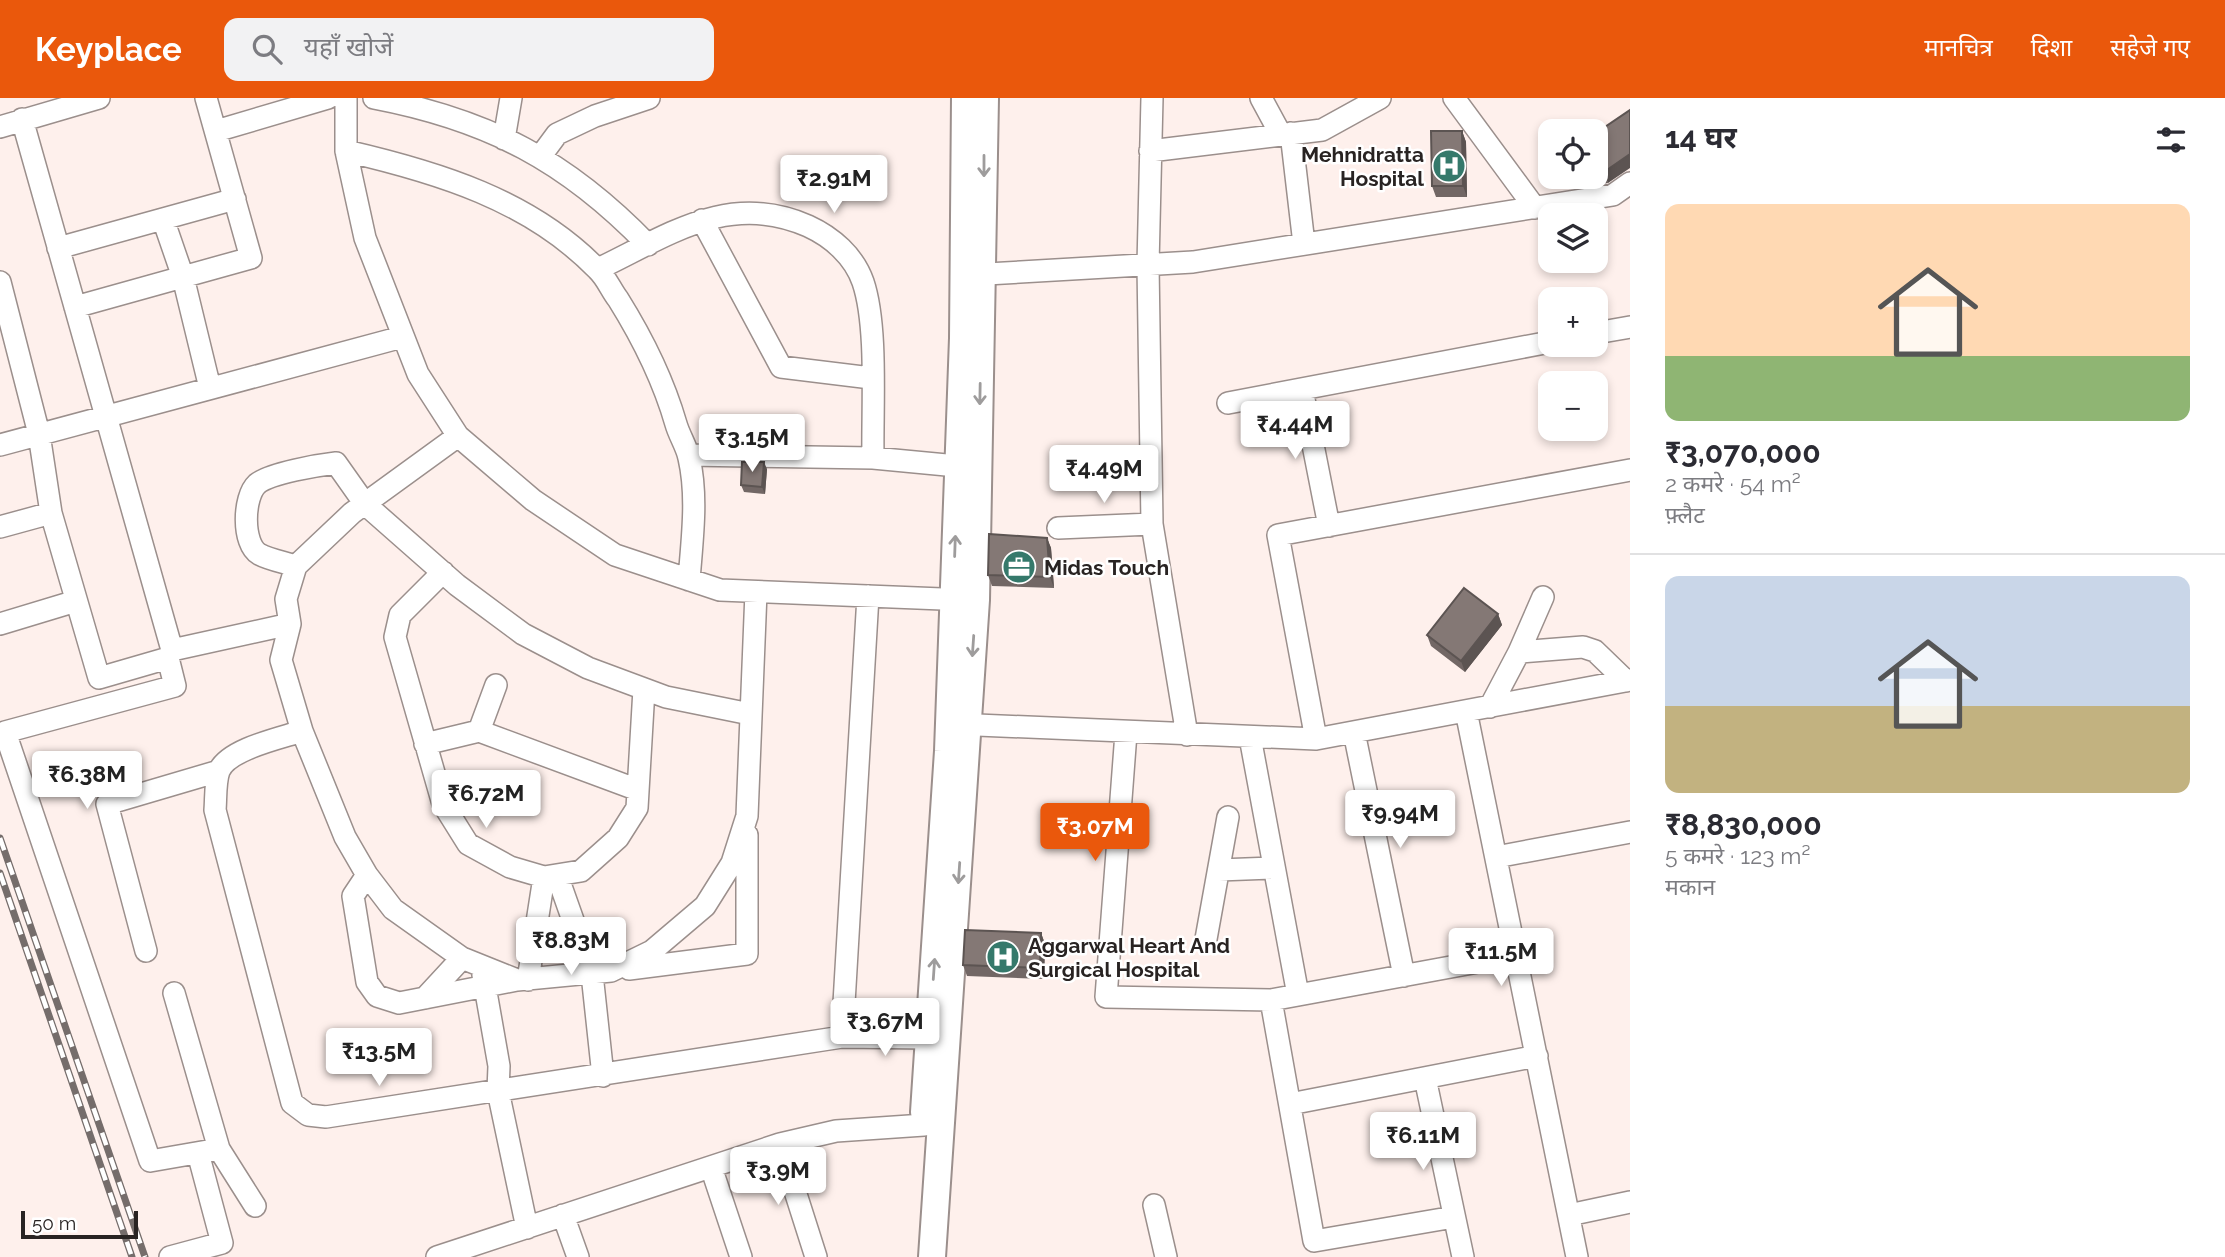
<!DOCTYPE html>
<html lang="hi">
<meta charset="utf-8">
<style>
body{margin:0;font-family:Raleway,"Noto Sans Devanagari",sans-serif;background:#f2f2f3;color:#2b2b33;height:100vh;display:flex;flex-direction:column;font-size:26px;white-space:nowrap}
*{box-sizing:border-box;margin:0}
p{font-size:23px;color:#7c7c81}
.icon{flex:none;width:38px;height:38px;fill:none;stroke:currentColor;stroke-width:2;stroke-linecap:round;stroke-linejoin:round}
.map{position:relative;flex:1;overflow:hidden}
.details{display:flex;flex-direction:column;background:#fff;width:595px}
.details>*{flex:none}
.tools{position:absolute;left:1538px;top:21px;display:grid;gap:14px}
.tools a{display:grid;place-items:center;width:70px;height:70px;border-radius:14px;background:#fff;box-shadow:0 4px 10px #0003;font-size:35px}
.scale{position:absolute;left:21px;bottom:18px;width:117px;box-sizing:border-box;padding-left:7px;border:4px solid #282322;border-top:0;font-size:19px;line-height:24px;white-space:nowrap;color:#282322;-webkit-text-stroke:5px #fff;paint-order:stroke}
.price{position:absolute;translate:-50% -60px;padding:0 16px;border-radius:7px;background:#fff;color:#222;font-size:23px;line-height:46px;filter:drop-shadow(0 2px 4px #0008)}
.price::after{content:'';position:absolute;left:50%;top:42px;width:21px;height:16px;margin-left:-10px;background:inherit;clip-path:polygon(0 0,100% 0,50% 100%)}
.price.current{background:#ea580c;color:#fff}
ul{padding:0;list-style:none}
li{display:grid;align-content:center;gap:14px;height:371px;padding:0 35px}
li+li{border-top:2px solid #e1e1e2}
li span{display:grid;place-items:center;height:217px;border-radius:14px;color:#555}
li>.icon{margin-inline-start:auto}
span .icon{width:126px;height:126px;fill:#fffc;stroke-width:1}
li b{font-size:30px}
h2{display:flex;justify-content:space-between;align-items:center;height:84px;padding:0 35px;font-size:30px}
header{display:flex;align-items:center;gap:42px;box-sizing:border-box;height:98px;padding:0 35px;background:#ea580c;color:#fff}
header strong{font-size:33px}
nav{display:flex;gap:38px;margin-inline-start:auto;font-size:24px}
.search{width:490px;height:63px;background:#f2f2f3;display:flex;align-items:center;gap:18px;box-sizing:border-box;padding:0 24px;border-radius:14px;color:#7c7c81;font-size:26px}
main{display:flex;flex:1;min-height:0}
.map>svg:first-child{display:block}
</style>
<header>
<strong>Keyplace</strong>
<div class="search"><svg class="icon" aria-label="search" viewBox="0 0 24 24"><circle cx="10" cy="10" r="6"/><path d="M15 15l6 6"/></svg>यहाँ खोजें</div>
<nav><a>मानचित्र</a><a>दिशा</a><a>सहेजे गए</a></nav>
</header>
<main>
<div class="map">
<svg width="1630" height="1159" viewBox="0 0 1630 1159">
<rect width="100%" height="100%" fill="#fef0ec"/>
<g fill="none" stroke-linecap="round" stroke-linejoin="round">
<defs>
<path id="minor" d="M346 0V53L365 140 418 276 458 338 533 402 615 457 720 492 967 502
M374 0C489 22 567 63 648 147
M1152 0 1148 167 1152 426 1187 637
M1261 0 1281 37
M1454 0 1535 110
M0 29 99 0
M216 33 328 0
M1291 35 1304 146
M504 41 511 0
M346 53C437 74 530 102 597 171 606 179 611 192 618 201 643 241 663 281 676 326 679 337 687 349 689 360 698 399 692 442 689 482
M1150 53 1322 32 1380 0
M540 59 557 36 595 18 649 0
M163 121 183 179 210 290
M702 122 781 269 871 280
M58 150 235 101
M598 171C669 137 729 93 808 128 832 139 854 158 863 184 878 228 872 311 873 360
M969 177 1193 164 1613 97 1630 85
M0 184 39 336 51 415 99 580 168 560 172 552 22 21
M75 209 251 160 206 0
M1596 235 1630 229
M1302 291 1329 428
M1228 305 1550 244
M458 338 352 415 296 468 286 501 290 526 281 562 302 633 345 739 367 777 393 811 462 860 517 882 611 873 652 853 705 808 732 765 747 718 756 494
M0 347 402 239
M689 357 873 360 957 368
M0 429 51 415
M1058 430 1152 426
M296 468C284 464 270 462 259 456 242 446 243 399 257 386 270 375 319 367 336 365L365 406 457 487 523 536 588 570 666 599 750 616
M443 474 400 517 395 539 443 706 468 746 510 769 544 779 581 773 618 740 637 710 644 591
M0 526 76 503
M172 552 290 526
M1519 554 1543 499
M168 560 175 588 5 634 150 1063 219 1051
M1490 609 1519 554 1583 549 1595 553 1626 583
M1466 613 1577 1159
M954 626 1316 641 1630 582
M302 633C281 640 228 651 219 673 215 684 216 701 215 712L292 1005 308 1017 326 1019 842 939 929 940
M479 633 496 587
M1354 634 1404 878
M1126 635 1106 899 1271 902 1516 857
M1250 639 1298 897
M1316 641 1278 437 1630 372
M425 646 479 633 638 692
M1496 759 1630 734
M1219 772 1274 770
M367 777 353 798 367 884 377 898 399 905 517 882
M557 777 592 876 603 978
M1206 841 1228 719
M146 853 107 706 219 673
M629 871 747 856V737
M483 877 499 968 498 993 527 1130
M528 882 544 779
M174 895 219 1051 255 1108
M425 900 462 860
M1271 902 1314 1143 1454 1119
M842 939 868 498
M1425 980 1463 1159
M1290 1006 1537 958
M780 1046 816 1159
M711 1069 741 1159
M1154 1107 1166 1159
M563 1117 578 1159
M1569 1117 1630 1104
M170 1159 222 1145 198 1055
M437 1159 780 1046 836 1033 924 1027"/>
<path id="major" d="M924 1014 948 653 963 240 965 0
M932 1159 976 502 985 0"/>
</defs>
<use href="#minor" stroke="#9b8f8c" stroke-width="24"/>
<use href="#major" stroke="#9b8f8c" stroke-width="30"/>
<use href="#minor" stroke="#fff" stroke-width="21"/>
<use href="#major" stroke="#fff" stroke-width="26"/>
<defs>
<path id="rail" d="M0 740 145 1159
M0 775 132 1159"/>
</defs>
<use href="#rail" stroke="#756d6b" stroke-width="7"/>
<use href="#rail" stroke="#fff" stroke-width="4.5" stroke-dasharray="13" stroke-linecap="butt"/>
</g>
<path fill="#726765" d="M1462 33 1466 44 1467 99H1436L1432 88Z
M1596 35 1608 85 1599 86 1594 79H1596Z
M767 371 765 396 744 394 741 387Z
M1047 440 1051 450 1054 490 992 488 988 477Z
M1498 516 1502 527 1465 574 1431 548 1427 537Z
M1041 835 1045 846 1044 881 967 878 963 867Z"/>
<path fill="#5c5452" d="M1462 33 1466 44 1467 99 1463 88Z
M1630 56V70L1608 85 1604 74Z
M764 364 767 371 765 396 762 389Z
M1047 440 1051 450 1054 490 1050 479Z
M1498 516 1502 527 1465 574 1461 563Z
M1041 835 1045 846 1044 881 1040 870Z"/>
<path fill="#847875" stroke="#5c5452" stroke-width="2" d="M1630 12V56L1604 74 1596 75V35Z
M1431 33H1462L1463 88H1432Z
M742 364H764L762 389 741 387Z
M989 436 1047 440 1050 479 988 477Z
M1464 490 1498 516 1461 563 1427 537Z
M965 832 1041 835 1040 870 963 867Z"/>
<defs><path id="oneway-shaft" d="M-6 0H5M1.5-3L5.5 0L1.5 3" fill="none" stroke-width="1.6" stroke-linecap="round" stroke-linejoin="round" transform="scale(1.75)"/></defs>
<g stroke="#9e9c9c">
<use href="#oneway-shaft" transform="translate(984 68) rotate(90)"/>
<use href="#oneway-shaft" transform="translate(980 296) rotate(91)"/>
<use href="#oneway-shaft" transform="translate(955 448) rotate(-88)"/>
<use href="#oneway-shaft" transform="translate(973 548) rotate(94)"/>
<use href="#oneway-shaft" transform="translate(959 775) rotate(94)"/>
<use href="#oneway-shaft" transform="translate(934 871) rotate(-86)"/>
</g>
<defs>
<symbol id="hospital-disc" viewBox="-11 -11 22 22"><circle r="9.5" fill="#35796b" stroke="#fff"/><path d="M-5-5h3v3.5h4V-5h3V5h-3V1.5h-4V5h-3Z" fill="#fff"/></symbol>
<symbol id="office-disc" viewBox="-11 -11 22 22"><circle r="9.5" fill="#35796b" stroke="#fff"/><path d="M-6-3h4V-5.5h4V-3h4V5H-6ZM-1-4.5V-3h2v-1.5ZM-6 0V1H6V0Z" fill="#fff"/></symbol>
</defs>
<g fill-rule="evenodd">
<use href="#hospital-disc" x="1430" y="49" width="38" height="38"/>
<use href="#office-disc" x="1000" y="450" width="38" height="38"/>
<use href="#hospital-disc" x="984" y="840" width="38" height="38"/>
</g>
<g text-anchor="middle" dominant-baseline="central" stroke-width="5" stroke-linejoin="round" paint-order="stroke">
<g font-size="21" font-weight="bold" fill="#282322" stroke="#fff" text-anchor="start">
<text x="1424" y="56" text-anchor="end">Mehnidratta<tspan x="1424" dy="24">Hospital</tspan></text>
<text x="1044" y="469">Midas Touch</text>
<text x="1028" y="847">Aggarwal Heart And<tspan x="1028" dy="24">Surgical Hospital</tspan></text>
</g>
</g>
</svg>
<div class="tools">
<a><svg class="icon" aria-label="locate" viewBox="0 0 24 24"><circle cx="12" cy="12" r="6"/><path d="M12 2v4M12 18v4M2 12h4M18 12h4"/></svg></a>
<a><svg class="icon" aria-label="layers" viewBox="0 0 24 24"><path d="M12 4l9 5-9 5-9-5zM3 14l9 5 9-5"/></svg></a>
<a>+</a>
<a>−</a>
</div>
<div class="scale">50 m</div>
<b class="price" style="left:834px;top:117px">₹2.91M</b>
<b class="price" style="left:1295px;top:363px">₹4.44M</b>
<b class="price" style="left:752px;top:376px">₹3.15M</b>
<b class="price" style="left:1104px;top:407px">₹4.49M</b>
<b class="price" style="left:87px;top:713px">₹6.38M</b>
<b class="price" style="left:486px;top:732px">₹6.72M</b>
<b class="price" style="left:1400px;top:752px">₹9.94M</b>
<b class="price current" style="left:1095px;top:765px">₹3.07M</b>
<b class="price" style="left:571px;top:879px">₹8.83M</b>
<b class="price" style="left:1501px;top:890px">₹11.5M</b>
<b class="price" style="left:885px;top:960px">₹3.67M</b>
<b class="price" style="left:379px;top:990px">₹13.5M</b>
<b class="price" style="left:1423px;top:1074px">₹6.11M</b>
<b class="price" style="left:778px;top:1109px">₹3.9M</b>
</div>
<section class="details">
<h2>14 घर<svg class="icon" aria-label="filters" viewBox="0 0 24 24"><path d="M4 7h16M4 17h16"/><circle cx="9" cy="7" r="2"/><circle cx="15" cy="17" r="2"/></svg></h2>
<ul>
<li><span style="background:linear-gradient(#ffd9b3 70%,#8fb573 0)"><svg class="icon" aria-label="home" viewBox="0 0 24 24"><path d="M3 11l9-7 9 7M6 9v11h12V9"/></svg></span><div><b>₹3,070,000</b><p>2 कमरे · 54 m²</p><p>फ़्लैट</p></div></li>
<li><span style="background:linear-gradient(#c9d6e8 60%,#c2b280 0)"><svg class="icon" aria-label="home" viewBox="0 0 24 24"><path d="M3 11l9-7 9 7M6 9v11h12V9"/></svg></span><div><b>₹8,830,000</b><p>5 कमरे · 123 m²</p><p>मकान</p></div></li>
</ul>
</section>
</main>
